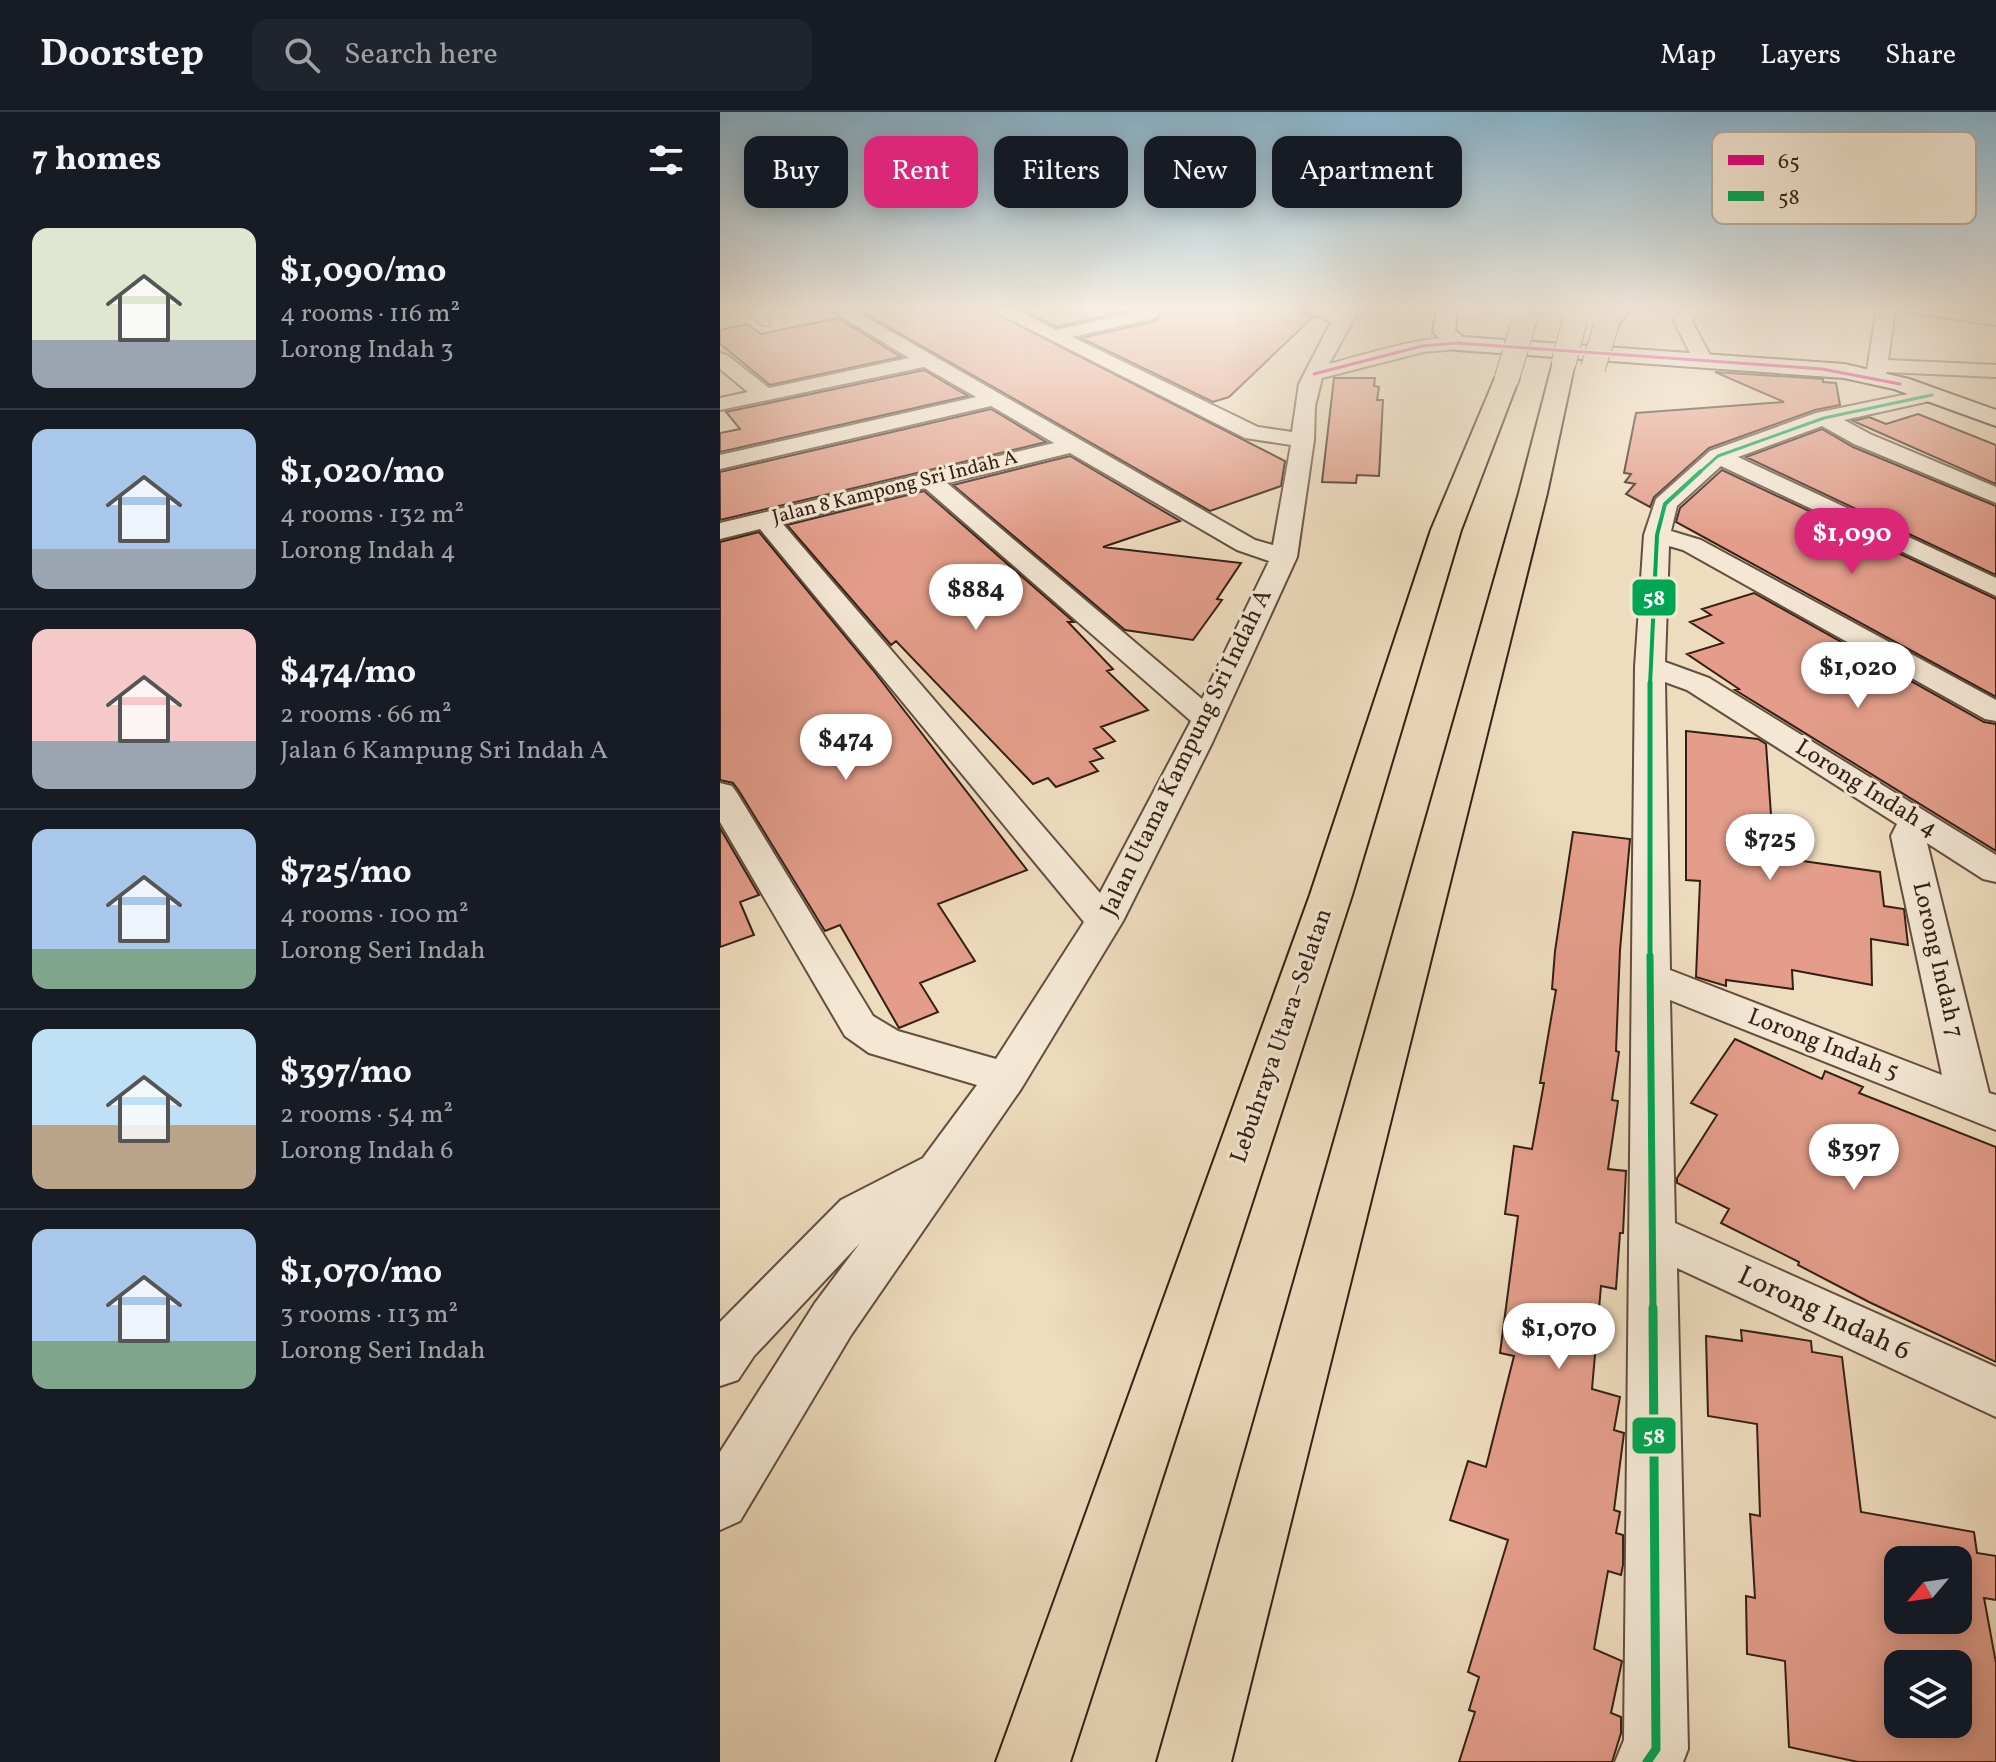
<!DOCTYPE html>
<meta charset="utf-8">
<style>
body{margin:0;font-family:Vollkorn,serif;background:#20242c;color:#f1f3f6;height:100vh;display:flex;flex-direction:column;font-size:30px;white-space:nowrap}
*{box-sizing:border-box;margin:0}
p{font-size:26px;color:#9ea1a6}
.icon{flex:none;width:44px;height:44px;fill:none;stroke:currentColor;stroke-width:2;stroke-linecap:round;stroke-linejoin:round}
.map{position:relative;flex:1;overflow:hidden}
.side{display:flex;flex-direction:column;background:#171b24;width:720px}
.side>*{flex:none}
.top-card{position:absolute;left:24px;top:24px;width:760px;height:72px;display:flex;gap:16px}
.needle{width:52px;rotate:241deg}
.fabs{position:absolute;left:1164px;top:1434px;display:grid;gap:16px}
.fabs a{display:grid;place-items:center;width:88px;height:88px;border-radius:16px;background:#171b24;box-shadow:0 4px 20px #0003;font-size:40px}
.price{position:absolute;translate:-50% -68px;padding:0 18px;border-radius:28px;background:#fff;color:#222;font-size:26px;line-height:52px;filter:drop-shadow(0 2px 4px #0008)}
.price::after{content:'';position:absolute;left:50%;top:48px;width:24px;height:18px;margin-left:-12px;background:inherit;clip-path:polygon(0 0,100% 0,50% 100%)}
.price.on{background:#db2777;color:#fff}
ul{padding:0;list-style:none}
li{display:flex;align-items:center;gap:24px;height:200px;padding:0 32px}
li+li{border-top:2px solid #363941}
li span{display:grid;place-items:center;flex:none;width:224px;height:160px;border-radius:16px;color:#555}
li>.icon{margin-inline-start:auto}
span .icon{width:96px;height:96px;fill:#fffc;stroke-width:1}
li b{font-size:34px}
h2{display:flex;justify-content:space-between;align-items:center;height:96px;padding:0 32px;font-size:34px}
.pill{padding:0 28px;border-radius:16px;background:#171b24;box-shadow:0 4px 20px #0003;font-size:28px;line-height:72px}
.pill.on{background:#db2777;color:#fff}
header{display:flex;align-items:center;gap:48px;box-sizing:border-box;height:112px;padding:0 40px;background:#171b24;border-bottom:2px solid #363941}
header strong{font-size:38px}
nav{display:flex;gap:44px;margin-inline-start:auto;font-size:28px}
.search{width:560px;height:72px;background:#20242c;display:flex;align-items:center;gap:20px;box-sizing:border-box;padding:0 28px;border-radius:16px;color:#9ea1a6;font-size:30px}
main{display:flex;flex:1;min-height:0}
.map>svg:first-child{display:block}
</style>
<header>
<strong>Doorstep</strong>
<div class="search"><svg class="icon" aria-label="search" viewBox="0 0 24 24"><circle cx="10" cy="10" r="6"/><path d="M15 15l6 6"/></svg>Search here</div>
<nav><a>Map</a><a>Layers</a><a>Share</a></nav>
</header>
<main>
<section class="side">
<h2>7 homes<svg class="icon" aria-label="filters" viewBox="0 0 24 24"><path d="M4 7h16M4 17h16"/><circle cx="9" cy="7" r="2"/><circle cx="15" cy="17" r="2"/></svg></h2>
<ul>
<li><span style="background:linear-gradient(#dfe7d0 70%,#9aa5b1 0)"><svg class="icon" aria-label="home" viewBox="0 0 24 24"><path d="M3 11l9-7 9 7M6 9v11h12V9"/></svg></span><div><b>$1,090/mo</b><p>4 rooms · 116 m²</p><p>Lorong Indah 3</p></div></li>
<li><span style="background:linear-gradient(#a9c7e8 75%,#9aa5b1 0)"><svg class="icon" aria-label="home" viewBox="0 0 24 24"><path d="M3 11l9-7 9 7M6 9v11h12V9"/></svg></span><div><b>$1,020/mo</b><p>4 rooms · 132 m²</p><p>Lorong Indah 4</p></div></li>
<li><span style="background:linear-gradient(#f6c9c9 70%,#9aa5b1 0)"><svg class="icon" aria-label="home" viewBox="0 0 24 24"><path d="M3 11l9-7 9 7M6 9v11h12V9"/></svg></span><div><b>$474/mo</b><p>2 rooms · 66 m²</p><p>Jalan 6 Kampung Sri Indah A</p></div></li>
<li><span style="background:linear-gradient(#a9c7e8 75%,#7fa58c 0)"><svg class="icon" aria-label="home" viewBox="0 0 24 24"><path d="M3 11l9-7 9 7M6 9v11h12V9"/></svg></span><div><b>$725/mo</b><p>4 rooms · 100 m²</p><p>Lorong Seri Indah</p></div></li>
<li><span style="background:linear-gradient(#bfe0f5 60%,#b9a48a 0)"><svg class="icon" aria-label="home" viewBox="0 0 24 24"><path d="M3 11l9-7 9 7M6 9v11h12V9"/></svg></span><div><b>$397/mo</b><p>2 rooms · 54 m²</p><p>Lorong Indah 6</p></div></li>
<li><span style="background:linear-gradient(#a9c7e8 70%,#7fa58c 0)"><svg class="icon" aria-label="home" viewBox="0 0 24 24"><path d="M3 11l9-7 9 7M6 9v11h12V9"/></svg></span><div><b>$1,070/mo</b><p>3 rooms · 113 m²</p><p>Lorong Seri Indah</p></div></li>
</ul>
</section>
<div class="map">
<svg width="1276" height="1650" viewBox="0 0 1276 1650">
<rect width="100%" height="100%" fill="#eedcbe"/>
<filter id="stains"><feTurbulence type="fractalNoise" baseFrequency=".0025" numOctaves="4"/><feColorMatrix values="0 0 0 0 .2 0 0 0 0 .09 0 0 0 0 .02 0 0 0 .5 -.17"/></filter>
<radialGradient id="worn" r=".72"><stop offset=".6" stop-color="#630" stop-opacity="0"/><stop offset="1" stop-color="#630" stop-opacity=".3"/></radialGradient>
<path fill="#e39d8a" stroke="#351f15" stroke-width="2" fill-rule="evenodd" d="M164 196H265L565 349 561 374 490 399 144 201Z
M299 196H418L336 215Z
M438 196H576L593 205 509 285 493 290 361 226 436 209 441 202Z
M118 206 181 245 50 273 0 232V218L27 212 41 222Z
M204 258 248 284 0 340V321L20 317 6 300Z
M995 260 1103 267V270L1116 271 1120 293 1095 298 989 336 934 385 930 395 906 382 915 372 905 370 911 362 904 361 916 301 1064 290Z
M614 266H655L654 274 659 275 657 288H663L659 364 637 363 636 371 602 370Z
M271 297 326 330 0 408V360Z
M1198 302 1276 333V372L1133 309 1149 305 1166 312Z
M1102 317 1133 335 1276 394V463L1026 345Z
M350 344 460 409 383 435 521 451 497 487 502 488 473 528 405 518 233 373Z
M1002 358 1276 487V585L956 410 960 396Z
M204 379 354 510H348L393 557 387 559 428 598 381 615 395 629 374 637 383 646 370 650 378 659 336 675 328 666 313 672 176 529 171 533 67 413Z
M39 420 153 558 307 758 218 792 255 849 200 871 218 900 179 916 120 813 105 819 19 679 13 671 0 668V430Z
M1034 481 1264 610 1276 612V739L1015 578 1019 577 967 542 1003 531 970 510 991 503 982 497Z
M966 619 1038 627 1046 632 1054 745 1160 760 1164 794 1184 797 1188 833 1151 827 1152 873 1072 858 1073 877 1006 868V874L976 865 980 769 966 768Z
M0 716 39 783 20 790 34 823 0 835Z
M853 720 910 727 900 838 896 939 899 940 892 988 898 989 888 1057 906 1059 903 1121H900L896 1177 881 1174 872 1277 900 1285 894 1318 904 1321 894 1398 900 1400 896 1421 903 1423V1453L901 1463 888 1459 874 1537 902 1549 891 1601 901 1605V1621L892 1650H739L755 1600 749 1598 759 1565 748 1560 788 1428 730 1408 748 1349 766 1355 794 1244 780 1241 798 1104 785 1102 794 1034 812 1037 824 971H820L836 878 832 877 835 839Z
M1015 927 1102 967 1105 959 1143 975 1139 981 1276 1035V1250L1149 1190 1078 1153 1079 1150 1001 1111 1009 1097 957 1071V1066L997 1003 971 991Z
M1021 1218 1091 1229 1092 1240 1122 1245 1141 1400 1254 1420 1257 1441 1276 1444V1488L1264 1486 1276 1551V1650H1138L1069 1635 1065 1549 1027 1542 1026 1484 1035 1486 1030 1402 1040 1404 1037 1312 988 1304 986 1224 1022 1229ZM1178 1448H1238V1508H1178ZM1178 1552H1238V1612H1178Z"/>
<g fill="none" stroke-linecap="round" stroke-linejoin="round">
<defs>
<path id="lane" d="M39 196H56L40 202 49 209V213H43L27 201Z"/>
<path id="street" d="M107 196H130L535 428 553 433 571 333 525 326 268 196H292L336 218 429 197 435 198 438 202 435 206 352 225 538 315 572 320 579 272 611 210 579 196H607L618 200 621 196H640L609 252C634 246 730 214 747 231L737 237 703 240 602 266 595 294 594 328 577 445 492 631 403 809 301 977 131 1223 20 1409 0 1418V1340L95 1191 140 1131 34 1244 18 1268 0 1274V1210L121 1088 203 1046 257 973 149 941 125 924 0 710V671L12 674 17 681 153 904 178 919 276 947 364 810 40 417 0 427V411L334 331 271 294 0 357V343L256 285 204 255 0 298V286L28 280 0 257V241L7 243 49 276 189 246ZM350 341 517 438 549 449 482 587 227 371ZM205 376 471 609 380 781 62 411Z
M964 196H983L972 209 992 247 989 251H975L954 209Z
M1157 196H1232L1276 201V213L1175 198 1168 248 1276 253V265L1167 260 1163 269H1149L1146 265Z
M1212 277 1222 283 1219 287 1124 308 1150 322 1276 375V391L1134 332 1102 314 1018 345 1276 466V484L1001 354 957 394 951 419 981 428 1276 588V609L1265 607 963 438 949 434 945 550 989 566 1276 743V770L1263 767 1207 731 1269 981 1276 983V1018L950 888 955 1111 1276 1255V1305L957 1156 968 1637 963 1650H895L904 1628 915 555 924 423 936 387 990 339 1096 301ZM945 570 967 578 1177 712 1171 724 1222 963 950 858Z"/>
<path id="secondary" d="M717 196H737L735 218 743 225 1124 252 1189 267 1276 298V314L1174 277 1124 266 737 238 729 236 713 220Z"/>
<path id="highway" d="M890 196H911L894 219H878L875 214Z
M844 243 852 245 855 250 827 381 511 1650H437L799 381 833 250 836 245Z
M787 259 795 261 799 266 741 418 632 783 350 1650H276L590 783 711 418 775 266 779 261Z"/>
</defs>
<use href="#lane" stroke="#634e3f" stroke-width="4"/>
<use href="#street" stroke="#634e3f" stroke-width="4"/>
<use href="#secondary" stroke="#351f15" stroke-width="4"/>
<use href="#highway" stroke="#351f15" stroke-width="4"/>
<use href="#lane" fill="#f4e8d5" fill-rule="evenodd"/>
<use href="#street" fill="#f4e8d5" fill-rule="evenodd"/>
<use href="#secondary" fill="#f4e8d5" fill-rule="evenodd"/>
<use href="#highway" fill="#eedcbe" fill-rule="evenodd"/>
<defs>
<path id="highway-bridge" d="M844 250 855 207
M873 256 886 214
M787 266 805 206"/>
</defs>
<use href="#highway-bridge" stroke="#351f15" stroke-width="26" stroke-linecap="butt"/>
<use href="#highway-bridge" stroke="#eedcbe" stroke-width="24"/>
<defs>
<path id="bus-1" d="M594 262 702 234 737 231 1102 257 1180 272"/>
<path id="bus-2-far4" d="M979 361 998 344 1104 306 1212 283"/>
<path id="bus-2-far3" d="M930 573 937 423 945 392 981 359"/>
<path id="bus-2-far2" d="M930 571V846"/>
<path id="bus-2-far1" d="M930 844 933 1198"/>
<path id="bus-2" d="M927 1650 936 1637 933 1196"/>
</defs>
<use href="#bus-1" stroke="#f4e8d5" stroke-width="6"/>
<use href="#bus-2-far4" stroke="#f4e8d5" stroke-width="6"/>
<use href="#bus-2-far3" stroke="#f4e8d5" stroke-width="8"/>
<use href="#bus-2-far2" stroke="#f4e8d5" stroke-width="10"/>
<use href="#bus-2-far1" stroke="#f4e8d5" stroke-width="13"/>
<use href="#bus-2" stroke="#f4e8d5" stroke-width="15"/>
<use href="#bus-1" stroke="#e5007d" stroke-width="3"/>
<use href="#bus-2-far4" stroke="#00a651" stroke-width="3"/>
<use href="#bus-2-far3" stroke="#00a651" stroke-width="4"/>
<use href="#bus-2-far2" stroke="#00a651" stroke-width="5"/>
<use href="#bus-2-far1" stroke="#00a651" stroke-width="7"/>
<use href="#bus-2" stroke="#00a651" stroke-width="9"/>
</g>
<linearGradient id="sky" x2="0" y2="1"><stop stop-color="#89b7d0"/><stop offset="0.46" stop-color="#f7efe2"/><stop offset="1" stop-color="#f7efe2" stop-opacity="0"/></linearGradient>
<rect width="1276" height="427" fill="url(#sky)"/>
<g text-anchor="middle" dominant-baseline="central" stroke-width="6" stroke-linejoin="round" paint-order="stroke">
<g font-size="20" fill="#351f15" stroke="#f4e8d5">
<text transform="translate(175 376) rotate(-14)">Jalan 8 Kampong Sri Indah A</text>
</g>
<g font-size="24" fill="#351f15" stroke="#f4e8d5">
<text transform="translate(467 641) rotate(-64)">Jalan Utama Kampung Sri Indah A</text>
<text transform="translate(1146 677) rotate(32)">Lorong Indah 4</text>
<text transform="translate(1217 848) rotate(77)">Lorong Indah 7</text>
<text transform="translate(562 924) rotate(-71)">Lebuhraya Utara–Selatan</text>
<text transform="translate(1103 933) rotate(21)">Lorong Indah 5</text>
</g>
<g font-size="28" fill="#351f15" stroke="#f4e8d5">
<text transform="translate(1104 1202) rotate(25)">Lorong Indah 6</text>
</g>
</g>
<rect x="992" y="20" width="264" height="92" rx="12" fill="#f4e8d5" stroke="#bbac9b" stroke-width="2"/>
<rect x="1008" y="43" width="36" height="10" fill="#e5007d"/>
<rect x="1008" y="79" width="36" height="10" fill="#00a651"/>
<g font-size="22" fill="#351f15">
<text x="1058" y="56">65</text>
<text x="1058" y="92">58</text>
</g>
<g stroke="#f4e8d5" stroke-width="3">
<rect x="911" y="466" width="46" height="39" rx="8" fill="#00a651"/>
<rect x="911" y="1304" width="46" height="39" rx="8" fill="#00a651"/>
</g>
<g font-size="22" text-anchor="middle" font-weight="bold" fill="#fff">
<text x="934" y="493">58</text>
<text x="934" y="1331">58</text>
</g>
<rect width="100%" height="100%" filter="url(#stains)"/>
<rect width="100%" height="100%" fill="url(#worn)"/>
</svg>
<div class="fabs">
<a><svg class="needle" viewBox="-14 -14 28 28"><path d="M0-13l5 13h-10z" fill="#e53935"/><path d="M0 13l5-13h-10z" fill="#9ea1a6"/></svg></a>
<a><svg class="icon" aria-label="layers" viewBox="0 0 24 24"><path d="M12 4l9 5-9 5-9-5zM3 14l9 5 9-5"/></svg></a>
</div>
<b class="price on" style="left:1132px;top:464px">$1,090</b>
<b class="price" style="left:256px;top:520px">$884</b>
<b class="price" style="left:1138px;top:598px">$1,020</b>
<b class="price" style="left:126px;top:670px">$474</b>
<b class="price" style="left:1050px;top:770px">$725</b>
<b class="price" style="left:1134px;top:1080px">$397</b>
<b class="price" style="left:839px;top:1259px">$1,070</b>
<div class="top-card">
<a class="pill">Buy</a>
<a class="pill on">Rent</a>
<a class="pill">Filters</a>
<a class="pill">New</a>
<a class="pill">Apartment</a>
</div>
</div>
</main>
